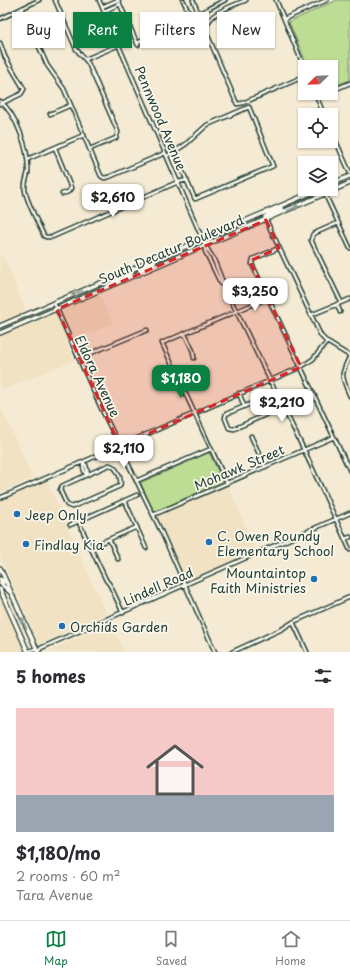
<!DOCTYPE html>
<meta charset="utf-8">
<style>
body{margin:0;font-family:"Playpen Sans",sans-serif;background:#f7f7f7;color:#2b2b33;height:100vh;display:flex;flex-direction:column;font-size:15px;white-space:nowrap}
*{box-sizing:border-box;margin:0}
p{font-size:13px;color:#7c7c81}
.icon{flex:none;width:22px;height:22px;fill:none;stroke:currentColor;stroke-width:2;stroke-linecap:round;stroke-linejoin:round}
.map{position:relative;height:652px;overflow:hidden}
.sheet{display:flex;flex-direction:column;background:#fff;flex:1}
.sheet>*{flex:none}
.hud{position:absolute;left:12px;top:12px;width:326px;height:36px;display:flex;gap:8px}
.needle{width:26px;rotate:247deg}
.tools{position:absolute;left:298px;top:60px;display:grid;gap:8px}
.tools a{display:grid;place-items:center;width:40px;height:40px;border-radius:0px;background:#fff;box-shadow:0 1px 3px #0004;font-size:20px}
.price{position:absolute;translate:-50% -34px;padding:0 9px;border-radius:8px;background:#fff;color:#222;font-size:13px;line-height:26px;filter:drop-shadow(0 1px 2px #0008)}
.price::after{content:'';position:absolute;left:50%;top:24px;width:12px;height:9px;margin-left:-6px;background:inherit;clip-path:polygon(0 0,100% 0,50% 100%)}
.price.on{background:#0b8043;color:#fff}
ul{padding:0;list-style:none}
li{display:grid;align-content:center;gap:8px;height:212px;padding:0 16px}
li+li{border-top:1px solid #e1e1e2}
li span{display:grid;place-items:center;height:124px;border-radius:0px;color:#555}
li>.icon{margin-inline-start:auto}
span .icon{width:72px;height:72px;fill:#fffc;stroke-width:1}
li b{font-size:17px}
h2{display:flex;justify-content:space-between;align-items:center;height:48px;padding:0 16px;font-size:17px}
.chip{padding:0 14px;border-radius:0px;background:#fff;box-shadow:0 1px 3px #0004;font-size:14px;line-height:36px}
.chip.on{background:#0b8043;color:#fff}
.tab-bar{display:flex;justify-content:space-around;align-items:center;height:56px;border-top:1px solid #e1e1e2;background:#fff;font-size:11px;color:#7c7c81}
.tab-bar a{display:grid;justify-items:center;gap:2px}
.tab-bar .on{color:#0b8043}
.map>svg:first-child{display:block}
</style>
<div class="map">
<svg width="350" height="652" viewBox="0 0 350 652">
<rect width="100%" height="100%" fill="#f5ebd4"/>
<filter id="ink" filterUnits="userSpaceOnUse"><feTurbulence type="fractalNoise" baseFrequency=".025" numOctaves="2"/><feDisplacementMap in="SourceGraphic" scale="8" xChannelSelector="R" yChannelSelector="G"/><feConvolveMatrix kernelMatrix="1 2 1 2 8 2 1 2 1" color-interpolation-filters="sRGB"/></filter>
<g filter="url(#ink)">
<path fill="#f1e2c4" d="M0 254 7 264 26 311 0 322Z
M99 294 113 323 67 343 74 360 0 391V337Z
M0 405 33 478 0 493Z
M47 481 107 615 40 644 0 557V501Z
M227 483 257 553 185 585 153 515Z
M0 598 24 651 21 652H0Z
M111 623 124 652H46Z"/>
<path fill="#bddc94" stroke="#6e8c64" d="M337 0H350V80L331 87V67H308L289 22Z
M208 453 210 454 222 480V482L156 511 153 510 141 484 142 482Z"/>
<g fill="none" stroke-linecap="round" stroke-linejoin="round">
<defs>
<path id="minor" d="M55 0 76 49 88 63 118 132 116 138 90 149
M99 0 205 245 214 260 226 290 304 450 350 550
M118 0 138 45
M193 0 198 12 200 13 225 0
M246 0C231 7 200 14 208 36L237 104 243 103 305 76
M276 0 305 69
M102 7 118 0
M22 8 47 65 64 89 101 176 104 178 109 177 165 153
M104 11 120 4
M0 19 39 0
M284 19 327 0
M0 43 5 57 24 89 21 94 0 104
M137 43 189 18 190 15 183 0
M86 59 119 45
M331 91 350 83
M315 93 324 115
M317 97 326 93
M0 101C17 115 29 150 28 172 27 178 24 183 25 190 26 200 39 225 44 236L46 237H52L178 182 187 180
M50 114 71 105
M331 130 350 173
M55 148 71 188 68 192 62 194
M167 156 174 152 195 199 273 166 249 107 207 125 186 144 174 152
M28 159 84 135
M325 194 350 248
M266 220 321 336 327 342 350 356
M338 223 313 234 311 240 341 302
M205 246V251L220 282 225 288
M279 248 253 259 252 264 350 471
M54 303 102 410 161 531 215 652
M337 304 340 312
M311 315 350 299
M185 334 193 351 194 358
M350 356C340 375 341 376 350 396
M79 358 147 330
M239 393 244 406
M260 400 263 401 267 410V414L234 429 229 428 225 418 226 414Z
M251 436 265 467
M83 462C83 467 83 472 87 475
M83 463 86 465 88 474
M109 465C117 466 122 479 120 486L72 507 67 505 60 490 62 486Z
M136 481 211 449
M227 483 162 343 268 298
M0 498 301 367 313 359 327 342
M125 501 146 548
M153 515 334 437
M80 521V525L106 580 110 585 123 613
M70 525 137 495
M109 539 118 559
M345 539 350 537
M91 547 137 527
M293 622 307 652
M27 652 37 648
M38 652 41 648 257 553 350 513
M232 652 282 629 293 622 350 597"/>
<path id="major" d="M331 184 350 176
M266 220 265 217 268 215 281 209V206
M139 274 140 270 153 264 155 260
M108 286C114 278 129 279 133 269
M0 326 320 189
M0 333 350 183
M0 568 38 652
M0 579 4 582 6 581
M0 583 10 592
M0 589 28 652"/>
</defs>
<use href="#minor" stroke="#1f3d34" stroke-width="5.5"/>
<use href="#major" stroke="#1f3d34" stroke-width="6"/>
<use href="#minor" stroke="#fbf7ec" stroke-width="2.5"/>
<use href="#major" stroke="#fbf7ec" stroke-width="3.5"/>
</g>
<defs><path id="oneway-shaft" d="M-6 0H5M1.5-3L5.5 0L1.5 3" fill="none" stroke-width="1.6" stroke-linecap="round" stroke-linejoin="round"/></defs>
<g stroke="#8d9a90">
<use href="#oneway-shaft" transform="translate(293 208) rotate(-24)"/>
<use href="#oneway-shaft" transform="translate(77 293) rotate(157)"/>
<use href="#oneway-shaft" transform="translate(24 623) rotate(-114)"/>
</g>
</g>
<path fill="#d62828" fill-opacity="0.2" stroke="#d62828" stroke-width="3" stroke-dasharray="8 5" stroke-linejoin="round" d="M266 220 279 248 250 261 301 367 120 446 57 309Z"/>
<g fill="#1f6fb2" stroke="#fbf7ec" stroke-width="1.5">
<circle cx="17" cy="514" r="4"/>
<circle cx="209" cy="542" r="4"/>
<circle cx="26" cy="544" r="4"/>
<circle cx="314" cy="579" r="4"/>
<circle cx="62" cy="626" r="4"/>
</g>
<g text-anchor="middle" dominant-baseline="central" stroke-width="3.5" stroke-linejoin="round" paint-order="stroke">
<g font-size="13" fill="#1f3d34" stroke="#fbf7ec">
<text transform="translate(161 118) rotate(67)">Pennwood Avenue</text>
<text transform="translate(171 249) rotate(-23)">South Decatur Boulevard</text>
<text transform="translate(98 376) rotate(65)">Eldora Avenue</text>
<text transform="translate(239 467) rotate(-23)">Mohawk Street</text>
<text transform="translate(158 586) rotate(-24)">Lindell Road</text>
</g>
<g font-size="13" fill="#1f3d34" stroke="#fbf7ec" text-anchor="start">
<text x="25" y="514">Jeep Only</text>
<text x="217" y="535">C. Owen Roundy<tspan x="217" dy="15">Elementary School</tspan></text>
<text x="34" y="544">Findlay Kia</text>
<text x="306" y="572" text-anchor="end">Mountaintop<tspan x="306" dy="15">Faith Ministries</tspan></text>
<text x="70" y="626">Orchids Garden</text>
</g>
</g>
</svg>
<div class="tools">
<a><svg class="needle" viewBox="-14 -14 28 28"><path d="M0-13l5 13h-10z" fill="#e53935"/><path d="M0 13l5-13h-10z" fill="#7c7c81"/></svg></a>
<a><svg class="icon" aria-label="locate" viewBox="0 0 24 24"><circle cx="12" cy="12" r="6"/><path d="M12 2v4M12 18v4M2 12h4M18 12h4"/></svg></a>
<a><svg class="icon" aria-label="layers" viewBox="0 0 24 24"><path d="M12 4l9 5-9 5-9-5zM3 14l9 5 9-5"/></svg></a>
</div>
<b class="price" style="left:113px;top:218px">$2,610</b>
<b class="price" style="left:255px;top:312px">$3,250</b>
<b class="price on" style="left:181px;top:399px">$1,180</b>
<b class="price" style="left:282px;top:423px">$2,210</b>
<b class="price" style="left:124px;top:469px">$2,110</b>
<div class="hud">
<a class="chip">Buy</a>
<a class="chip on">Rent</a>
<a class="chip">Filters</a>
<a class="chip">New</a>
</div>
</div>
<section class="sheet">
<h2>5 homes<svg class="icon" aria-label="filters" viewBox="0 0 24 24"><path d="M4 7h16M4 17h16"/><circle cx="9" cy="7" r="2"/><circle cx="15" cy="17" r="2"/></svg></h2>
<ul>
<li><span style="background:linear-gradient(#f6c9c9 70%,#9aa5b1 0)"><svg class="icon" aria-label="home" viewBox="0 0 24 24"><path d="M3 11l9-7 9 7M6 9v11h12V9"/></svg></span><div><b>$1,180/mo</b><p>2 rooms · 60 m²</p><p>Tara Avenue</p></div></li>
</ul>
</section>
<nav class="tab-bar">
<a class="on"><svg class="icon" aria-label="map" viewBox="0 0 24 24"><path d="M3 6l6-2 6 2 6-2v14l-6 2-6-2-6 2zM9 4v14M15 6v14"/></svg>Map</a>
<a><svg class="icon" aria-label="saved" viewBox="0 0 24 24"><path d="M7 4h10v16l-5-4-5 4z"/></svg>Saved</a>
<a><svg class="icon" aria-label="home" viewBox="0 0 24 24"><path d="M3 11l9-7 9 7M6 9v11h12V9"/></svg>Home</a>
</nav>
